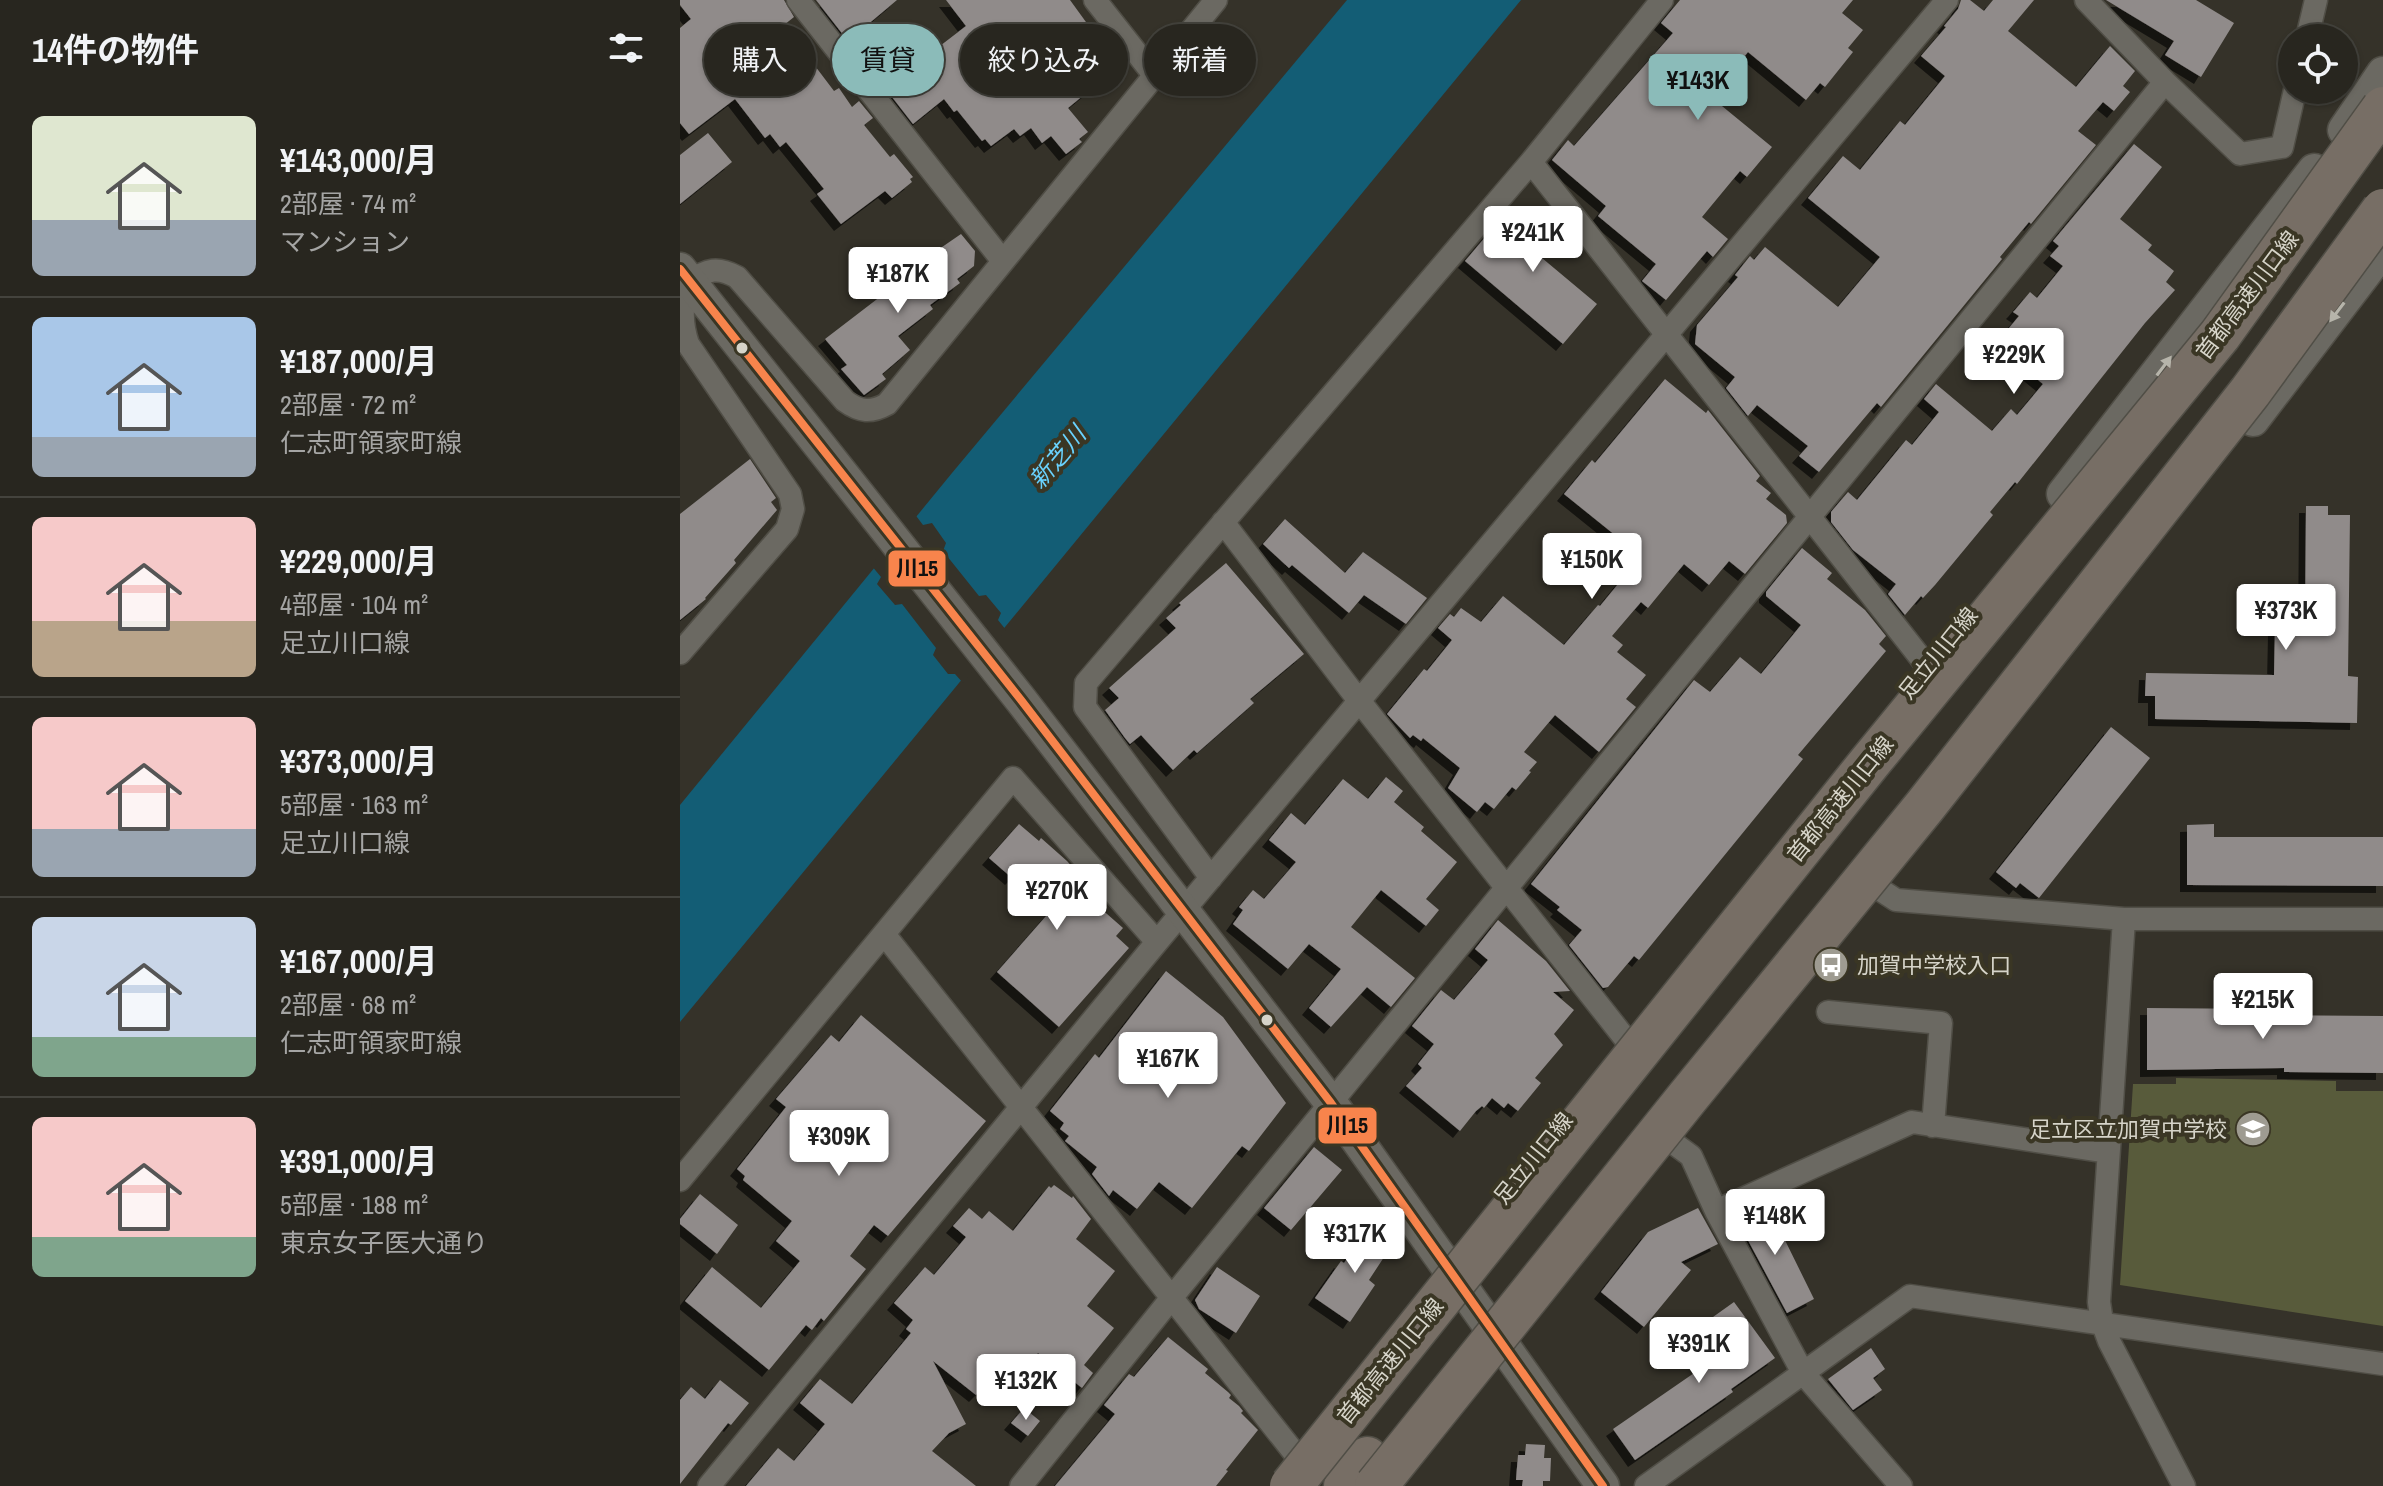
<!DOCTYPE html>
<html lang="ja">
<meta charset="utf-8">
<style>
body{margin:0;font-family:"Archivo Narrow","Noto Sans JP",sans-serif;background:#302e28;color:#f1f3f6;height:100vh;display:flex;flex-direction:column;font-size:30px;white-space:nowrap}
*{box-sizing:border-box;margin:0}
p{font-size:26px;color:#a5a5a4}
.icon{flex:none;width:44px;height:44px;fill:none;stroke:currentColor;stroke-width:2;stroke-linecap:round;stroke-linejoin:round}
.map{position:relative;flex:1;overflow:hidden}
.side{display:flex;flex-direction:column;background:#28261f;width:680px}
.side>*{flex:none}
.banner{position:absolute;left:24px;top:24px;width:760px;height:72px;display:flex;gap:16px}
.controls{position:absolute;left:1598px;top:24px;display:grid;gap:16px}
.controls a{display:grid;place-items:center;width:80px;height:80px;border-radius:50%;background:#28261f;box-shadow:0 2px 6px #0004,0 0 0 2px #44433d;font-size:40px}
.price{position:absolute;translate:-50% -68px;padding:0 18px;border-radius:8px;background:#fff;color:#222;font-size:26px;line-height:52px;filter:drop-shadow(0 2px 4px #0008)}
.price::after{content:'';position:absolute;left:50%;top:48px;width:24px;height:18px;margin-left:-12px;background:inherit;clip-path:polygon(0 0,100% 0,50% 100%)}
.price.current{background:#8bbbb9;color:#111}
ul{padding:0;list-style:none}
li{display:flex;align-items:center;gap:24px;height:200px;padding:0 32px}
li+li{border-top:2px solid #44433d}
li span{display:grid;place-items:center;flex:none;width:224px;height:160px;border-radius:12px;color:#555}
li>.icon{margin-inline-start:auto}
span .icon{width:96px;height:96px;fill:#fffc;stroke-width:1}
li b{font-size:34px}
h2{display:flex;justify-content:space-between;align-items:center;height:96px;padding:0 32px;font-size:34px}
.chip{padding:0 28px;border-radius:36px;background:#28261f;box-shadow:0 2px 6px #0004,0 0 0 2px #44433d;font-size:28px;line-height:72px}
.chip.current{background:#8bbbb9;color:#111}
main{display:flex;flex:1;min-height:0}
.map>svg:first-child{display:block}
</style>
<main>
<section class="side">
<h2>14件の物件<svg class="icon" aria-label="filters" viewBox="0 0 24 24"><path d="M4 7h16M4 17h16"/><circle cx="9" cy="7" r="2"/><circle cx="15" cy="17" r="2"/></svg></h2>
<ul>
<li><span style="background:linear-gradient(#dfe7d0 65%,#9aa5b1 0)"><svg class="icon" aria-label="home" viewBox="0 0 24 24"><path d="M3 11l9-7 9 7M6 9v11h12V9"/></svg></span><div><b>¥143,000/月</b><p>2部屋 · 74 m²</p><p>マンション</p></div></li>
<li><span style="background:linear-gradient(#a9c7e8 75%,#9aa5b1 0)"><svg class="icon" aria-label="home" viewBox="0 0 24 24"><path d="M3 11l9-7 9 7M6 9v11h12V9"/></svg></span><div><b>¥187,000/月</b><p>2部屋 · 72 m²</p><p>仁志町領家町線</p></div></li>
<li><span style="background:linear-gradient(#f6c9c9 65%,#b9a48a 0)"><svg class="icon" aria-label="home" viewBox="0 0 24 24"><path d="M3 11l9-7 9 7M6 9v11h12V9"/></svg></span><div><b>¥229,000/月</b><p>4部屋 · 104 m²</p><p>足立川口線</p></div></li>
<li><span style="background:linear-gradient(#f6c9c9 70%,#9aa5b1 0)"><svg class="icon" aria-label="home" viewBox="0 0 24 24"><path d="M3 11l9-7 9 7M6 9v11h12V9"/></svg></span><div><b>¥373,000/月</b><p>5部屋 · 163 m²</p><p>足立川口線</p></div></li>
<li><span style="background:linear-gradient(#c9d6e8 75%,#7fa58c 0)"><svg class="icon" aria-label="home" viewBox="0 0 24 24"><path d="M3 11l9-7 9 7M6 9v11h12V9"/></svg></span><div><b>¥167,000/月</b><p>2部屋 · 68 m²</p><p>仁志町領家町線</p></div></li>
<li><span style="background:linear-gradient(#f6c9c9 75%,#7fa58c 0)"><svg class="icon" aria-label="home" viewBox="0 0 24 24"><path d="M3 11l9-7 9 7M6 9v11h12V9"/></svg></span><div><b>¥391,000/月</b><p>5部屋 · 188 m²</p><p>東京女子医大通り</p></div></li>
</ul>
</section>
<div class="map">
<svg width="1703" height="1486" viewBox="0 0 1703 1486">
<defs>
<filter id="shadow"><feDropShadow dx="-7" dy="7" stdDeviation="0" flood-color="#0009"/></filter>
</defs>
<rect width="100%" height="100%" fill="#353229"/>
<path fill="#585b3b" d="M1496 1078 1656 1081V1091H1703V1326L1440 1285 1453 1084H1496Z"/>
<path fill="#135d75" d="M667 0H841L0 1022V805L272 473Z"/>
<path fill="#353229" d="M234 513 243 525 252 523 266 543 263 551 299 596 306 595 321 613 318 620 326 630 283 683 275 674H268L253 655 256 648 222 604 215 605 197 584 201 577 191 565Z"/>
<path fill="#908b8a" filter="url(#shadow)" d="M0 0H104L114 17 104 25 154 91 159 88 172 107 179 101 193 118 184 125 210 157 214 154 233 177 230 179 232 182 212 198 205 191 161 224 137 194 144 189 106 142 100 147 90 134 85 138 55 99 9 134 0 123V28L11 19 0 5Z
M136 0H217L168 41Z
M266 0H390L419 40 417 41 438 67 388 108 408 132 399 139 402 142 386 154 371 136 362 143 351 128 340 136 334 129 311 146 305 139 302 141 277 110 274 112 264 99 233 124 205 88 286 26Z
M1000 0H1173L1162 13 1183 30 1168 48 1173 52 1145 87 1140 83 1126 100 1068 52 1031 97 1092 147 1067 177 1060 171 1022 217 1048 239 1033 257 1027 251 986 300 962 281 976 264 918 216 926 206 872 160 888 140 894 146 993 33 981 23Z
M1281 0H1290L1304 11 1313 0H1354L1328 31 1396 87 1430 46 1455 71 1443 86 1450 92 1434 111 1423 102 1398 131 1416 145 1351 224 1349 222 1320 257 1322 259 1201 407 1197 403 1139 472 1119 456 1128 446 1077 405 1068 416 1046 388 1055 377 1015 344 1017 325 1058 277 1055 275 1070 256 1074 260 1085 247 1158 307 1200 257 1128 198 1163 156 1180 170 1220 121 1225 125 1265 76 1241 56 1266 27 1264 26 1278 9Z
M1426 0H1516L1554 23 1521 77 1485 55 1494 41Z
M28 133 52 162 0 204V155Z
M1454 144 1482 167 1440 219 1472 245 1468 250 1494 271 1486 282 1495 290 1465 323 1337 484 1335 482 1310 512 1313 515 1255 585 1243 598 1241 596 1225 615 1208 594 1216 584 1173 550 1151 522V512L1168 492 1177 500 1226 440 1232 445 1259 412 1244 399 1256 384 1312 431 1331 409 1337 415 1363 384 1318 347 1319 340 1339 316 1333 312 1335 310 1350 292 1357 298 1383 266 1370 256 1379 246 1373 241Z
M860 206 886 229 862 258 917 304 883 344 785 261 818 222 835 236Z
M281 234 295 251 294 266 277 279 280 283 250 305 253 309 218 336 230 350 202 374 206 379 184 395 161 369 167 365 145 339 235 270 233 267Z
M985 379 1026 413 1028 410 1080 476 1076 481 1091 493 1086 499 1106 515 1107 523 1065 574 1049 561 1029 585 1004 564 968 608 961 602 932 636 943 645 937 652 966 675 946 699 956 707 919 752 875 715 844 752 857 762 849 771 851 772 836 790 832 787 814 809 805 802 797 812 768 788 780 768 743 738 741 741 733 735 730 738 707 714 744 669 747 671 772 640 758 628 770 614 774 617 781 608 801 622 823 596 884 645 918 605 920 606 961 556 884 494 912 460 915 463Z
M70 459 96 498 91 502 97 510 54 560 56 563 25 598 26 599 0 620V514Z
M1626 506H1648V515H1670L1668 676 1678 677 1677 723 1475 719V696H1465L1466 673 1594 675 1595 628H1625Z
M605 519 665 573 683 552 747 598 726 624 684 595 669 613 612 565 609 568 583 544Z
M1122 548 1152 573 1147 579 1185 610 1206 636 1199 644 1206 651 1118 755 1123 759 959 960 954 956 928 987 923 988 889 945 902 930 877 910 880 907 851 884 1014 680 1030 692 1060 657 1081 674 1121 625 1086 596V592Z
M546 563 624 654 570 699 574 703 517 753 514 750 493 770 461 735 450 744 445 738 425 710 439 698 429 688 496 628 486 618 501 605 499 603Z
M1431 727 1470 758 1359 898 1340 883 1336 888 1316 872Z
M706 777 723 791 714 802 744 827 741 831 777 862 746 899 759 910 746 926 701 890 671 927 735 978 711 1007 687 987 651 1027 629 1008 661 969 629 944 608 969 553 924 563 910 559 907 573 890 584 899 616 862 589 840 611 813 625 825 663 779 688 799Z
M339 824 359 841 361 838 387 861 394 869 386 878 443 928 436 936 449 948 379 1027 317 972 374 907 335 875 332 878 309 858Z
M1534 824V837H1703V886L1507 885V825Z
M818 920 866 961 890 991 873 992 894 1010 874 1034 883 1045 855 1078 861 1083 838 1111 828 1103 824 1108 812 1098 804 1108 802 1106 796 1111 780 1131 726 1086 742 1068 738 1064 754 1044 732 1026 761 990 774 1000 808 960 795 949Z
M486 971 543 1017 606 1103 569 1151 562 1146 512 1208 479 1182 457 1209 433 1190 429 1196 412 1174 417 1167 385 1141 389 1136 380 1129 384 1123 370 1111 415 1054 419 1058Z
M1467 1008 1590 1009V1015L1703 1016V1073L1604 1072V1068L1467 1070Z
M181 1015 306 1121 208 1236 194 1225 170 1256 186 1269 144 1321 141 1318 132 1330 126 1325 89 1370 5 1301 32 1267 81 1308 120 1261 96 1241 112 1221 63 1180 65 1176 57 1169 106 1107 96 1099 151 1035 159 1042Z
M634 1147 662 1170 611 1230 584 1208Z
M374 1185 392 1198 393 1196 411 1219 396 1239 435 1271 407 1306 434 1328 404 1365 413 1373 402 1388 358 1353 331 1385 317 1374 296 1395 253 1361 286 1424 269 1433 252 1451 296 1486H66L98 1448 114 1461 145 1424 120 1403 140 1379 172 1404 231 1333 226 1329 233 1320 214 1303 245 1267 254 1275 286 1237 273 1226 289 1208 302 1219 309 1211 333 1231 369 1186 371 1188Z
M20 1194 58 1225 37 1254 0 1224V1219Z
M1090 1202 1100 1223 1097 1224 1134 1299 1107 1313 1056 1218Z
M1018 1208 1038 1244 1001 1262 1011 1270 964 1327 921 1292 968 1232Z
M694 1220 710 1231 700 1245 708 1251 689 1280 695 1285 670 1322 635 1298 661 1261 664 1263Z
M537 1267 580 1296 556 1333 519 1309 515 1300Z
M1054 1302 1095 1358 1051 1389 1053 1392 955 1460 933 1429 1046 1351 1026 1322Z
M488 1337 528 1369 525 1373 548 1392 551 1395 549 1398 559 1406 563 1411 561 1413 578 1430 546 1470 548 1471 536 1486H375L435 1414 424 1405 449 1374 454 1377Z
M1191 1348 1205 1369 1193 1378 1202 1390 1173 1410 1148 1379Z
M40 1380 69 1403 51 1425 48 1423 0 1484V1400L11 1387 25 1399Z
M344 1408 360 1421 348 1436 331 1423Z
M846 1444 865 1445 864 1458H871L870 1481H863V1486H842L843 1480H836L838 1455H845Z"/>
<g fill="none" stroke-linecap="round" stroke-linejoin="round">
<defs>
<path id="street" d="M118 0 322 260
M415 0 474 75
M1406 0 1485 82 1560 154 1602 147 1615 90
M1627 38 1636 0
M851 162 1247 666
M543 522 670 689 947 1041
M0 653 107 529 113 509 110 494 8 344C0 320 2 305 9 281 29 270 36 266 57 277L165 401C180 412 191 413 207 404L536 0
M531 878 405 707 406 683 851 162 982 0
M1196 887 1216 900 1444 919H1703
M1444 919 1419 1302 1422 1322 1429 1341 1504 1486
M204 934 616 1455
M1148 1012 1261 1023 1253 1126
M992 1142 1011 1156 1036 1211 1123 1373 1221 1486
M0 1180 333 778 477 942
M1036 1211 1232 1122 1428 1152
M29 1486 477 942 1267 0
M341 1486 493 1296 1485 82
M966 1486 1230 1296 1703 1364"/>
<path id="secondary" d="M1664 130 1703 73
M0 269 341 700 651 1103 923 1486
M1573 420 1703 250
M1383 494 1634 170"/>
<path id="highway" d="M665 1486 687 1458"/>
</defs>
<use href="#street" stroke="#504e46" stroke-width="25"/>
<use href="#secondary" stroke="#504e46" stroke-width="35"/>
<use href="#highway" stroke="#504e46" stroke-width="45"/>
<use href="#street" stroke="#6b6962" stroke-width="22"/>
<use href="#secondary" stroke="#6b6962" stroke-width="32"/>
<use href="#highway" stroke="#776e65" stroke-width="42"/>
<defs>
<path id="highway-bridge" d="M611 1486 1190 762 1540 335 1703 108
M696 1486 1007 1098 1245 806 1570 392 1703 210"/>
</defs>
<use href="#highway-bridge" stroke="#504e46" stroke-width="45" stroke-linecap="butt"/>
<use href="#highway-bridge" stroke="#776e65" stroke-width="42"/>
<defs>
<path id="bus-1" d="M0 269 341 700 651 1103 923 1486"/>
</defs>
<use href="#bus-1" stroke="#3a3624" stroke-width="14"/>
<use href="#bus-1" stroke="#f8844c" stroke-width="8"/>
</g>
<defs><path id="oneway-solid" d="M-6-.8H1V-3.2L6.5 0L1 3.2V.8H-6Z" transform="scale(2)"/></defs>
<g fill="#b6b4aa">
<use href="#oneway-solid" transform="translate(1657 312) rotate(127)"/>
<use href="#oneway-solid" transform="translate(1484 366) rotate(-53)"/>
</g>
<defs>
<symbol id="bus-disc" viewBox="-11 -11 22 22"><circle r="9.5" fill="#9e9b91" stroke="#3a3624"/><path d="M-5-6H5V4H4V6H2V4H-2V6H-4V4H-5ZM-3.5-4V0h7V-4ZM-3.5 1.2v1.5H-2V1.2ZM2 1.2v1.5H3.5V1.2Z" fill="#fff"/></symbol>
<symbol id="school-disc" viewBox="-11 -11 22 22"><circle r="9.5" fill="#9e9b91" stroke="#3a3624"/><path d="M0-5L7-2L0 1L-7-2ZM-4 1L0 2.5L4 1V4Q0 6-4 4Z" fill="#fff"/></symbol>
</defs>
<g fill-rule="evenodd">
<use href="#bus-disc" x="1131" y="945" width="40" height="40"/>
<use href="#school-disc" x="1553" y="1109" width="40" height="40"/>
</g>
<g fill="#d6d4c9" stroke="#3a3624" stroke-width="3">
<circle cx="62" cy="348" r="7"/>
<circle cx="587" cy="1020" r="7"/>
</g>
<g text-anchor="middle" dominant-baseline="central" stroke-width="8" stroke-linejoin="round" paint-order="stroke">
<g font-size="22" fill="#d6d4c9" stroke="#3a3624">
<text transform="translate(1567 295) rotate(-53)">首都高速川口線</text>
<text transform="translate(1258 653) rotate(-51)">足立川口線</text>
<text transform="translate(1160 799) rotate(-51)">首都高速川口線</text>
<text transform="translate(853 1158) rotate(-51)">足立川口線</text>
<text transform="translate(710 1361) rotate(-51)">首都高速川口線</text>
</g>
<g font-size="22" fill="#d6d4c9" stroke="#3a3624" text-anchor="start">
<text x="1177" y="965">加賀中学校入口</text>
<text x="1547" y="1129" text-anchor="end">足立区立加賀中学校</text>
</g>
<g font-size="24" font-style="italic" fill="#69d2fe" stroke="#3a3624">
<text transform="translate(377 457) rotate(-50)">新芝川</text>
</g>
</g>
<g stroke="#3a3624" stroke-width="3">
<rect x="207" y="549" width="60" height="39" rx="8" fill="#f8844c"/>
<rect x="637" y="1106" width="61" height="39" rx="8" fill="#f8844c"/>
</g>
<g font-size="22" text-anchor="middle" font-weight="bold" fill="#111">
<text x="237" y="576">川15</text>
<text x="667" y="1133">川15</text>
</g>
</svg>
<div class="controls">
<a><svg class="icon" aria-label="locate" viewBox="0 0 24 24"><circle cx="12" cy="12" r="6"/><path d="M12 2v4M12 18v4M2 12h4M18 12h4"/></svg></a>
</div>
<b class="price current" style="left:1018px;top:122px">¥143K</b>
<b class="price" style="left:853px;top:274px">¥241K</b>
<b class="price" style="left:218px;top:315px">¥187K</b>
<b class="price" style="left:1334px;top:396px">¥229K</b>
<b class="price" style="left:912px;top:601px">¥150K</b>
<b class="price" style="left:1606px;top:652px">¥373K</b>
<b class="price" style="left:377px;top:932px">¥270K</b>
<b class="price" style="left:1583px;top:1041px">¥215K</b>
<b class="price" style="left:488px;top:1100px">¥167K</b>
<b class="price" style="left:159px;top:1178px">¥309K</b>
<b class="price" style="left:1095px;top:1257px">¥148K</b>
<b class="price" style="left:675px;top:1275px">¥317K</b>
<b class="price" style="left:1019px;top:1385px">¥391K</b>
<b class="price" style="left:346px;top:1422px">¥132K</b>
<div class="banner">
<a class="chip">購入</a>
<a class="chip current">賃貸</a>
<a class="chip">絞り込み</a>
<a class="chip">新着</a>
</div>
</div>
</main>
